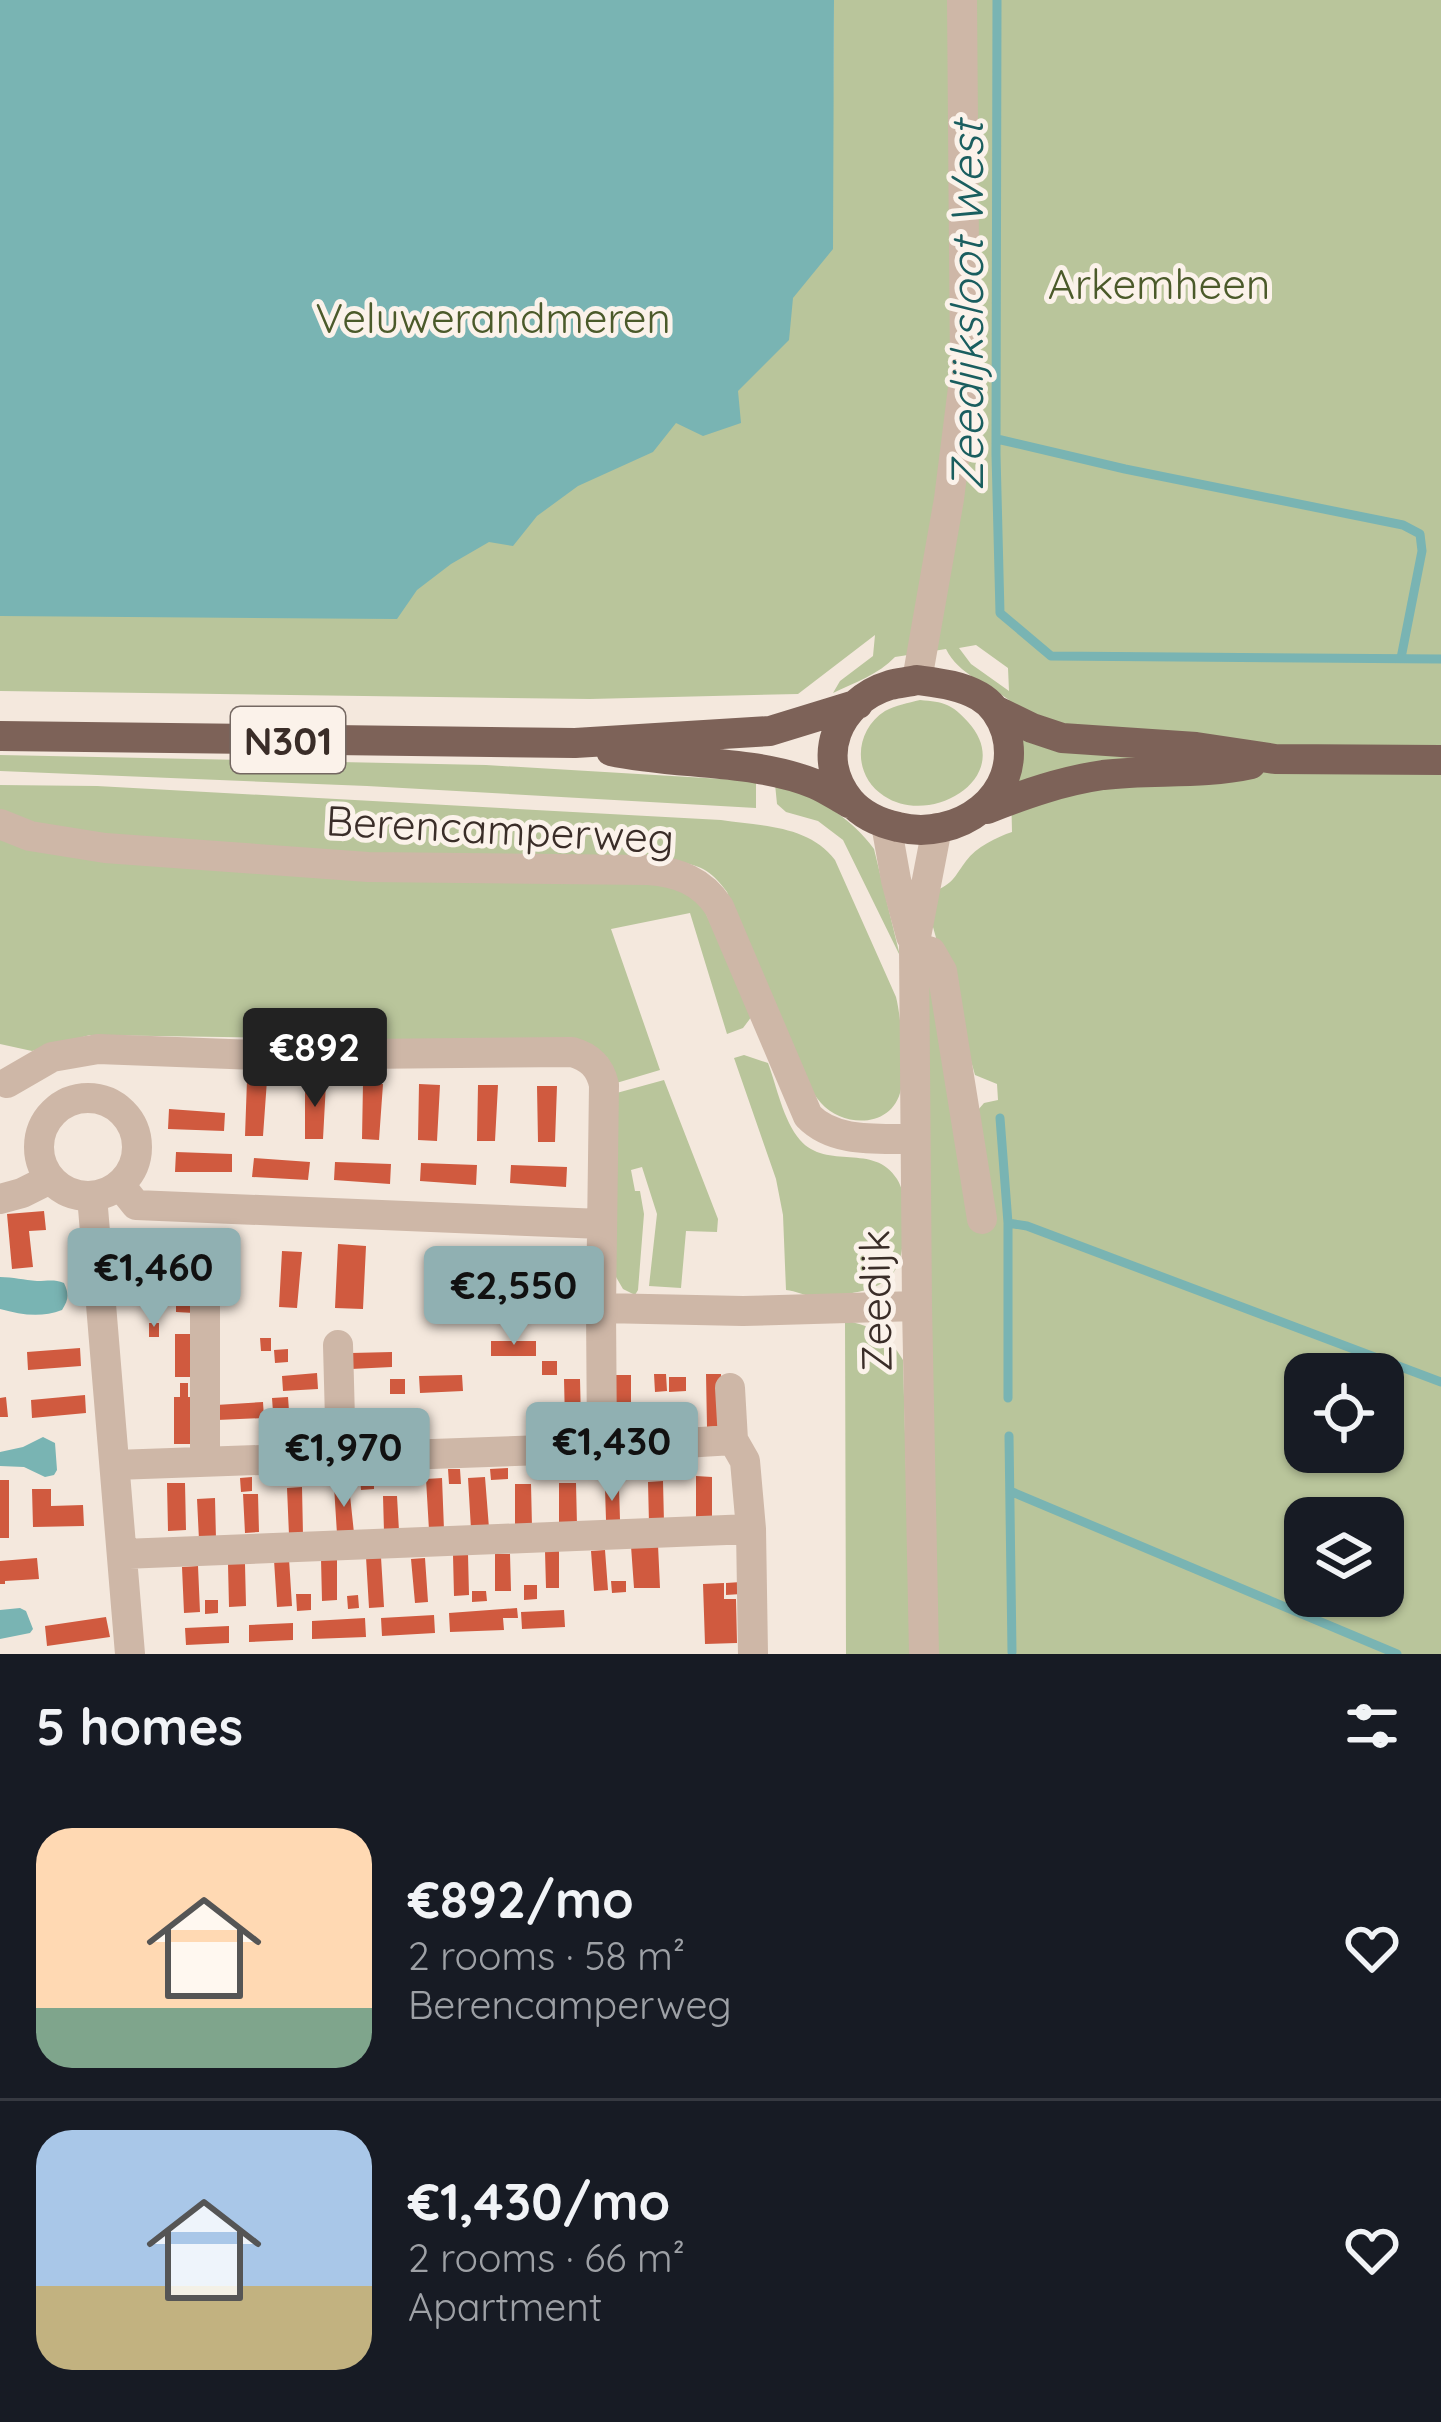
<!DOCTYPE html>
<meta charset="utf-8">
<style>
body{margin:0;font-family:Quicksand,sans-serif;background:#20242c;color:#f1f3f6;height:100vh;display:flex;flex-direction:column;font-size:45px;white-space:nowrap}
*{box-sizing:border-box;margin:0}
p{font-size:39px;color:#9ea1a6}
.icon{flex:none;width:66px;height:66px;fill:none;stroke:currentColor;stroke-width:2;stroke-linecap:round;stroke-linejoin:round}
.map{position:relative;height:1654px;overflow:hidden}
.drawer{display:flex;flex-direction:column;background:#171b24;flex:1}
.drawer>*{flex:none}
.tools{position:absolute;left:1284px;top:1353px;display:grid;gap:24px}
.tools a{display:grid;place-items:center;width:120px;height:120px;border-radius:24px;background:#171b24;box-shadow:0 3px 9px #0004;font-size:60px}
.price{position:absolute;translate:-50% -102px;padding:0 27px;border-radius:12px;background:#90b0b2;color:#111;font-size:39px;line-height:78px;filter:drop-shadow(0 3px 6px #0008)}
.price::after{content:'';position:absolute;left:50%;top:72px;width:36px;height:27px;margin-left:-18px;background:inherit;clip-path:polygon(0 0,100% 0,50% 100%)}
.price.current{background:#222;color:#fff}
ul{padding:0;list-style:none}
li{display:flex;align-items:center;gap:36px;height:300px;padding:0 36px}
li+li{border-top:3px solid #363941}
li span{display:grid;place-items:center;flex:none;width:336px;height:240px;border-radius:36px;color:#555}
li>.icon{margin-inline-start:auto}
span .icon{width:144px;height:144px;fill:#fffc;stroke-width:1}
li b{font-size:51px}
h2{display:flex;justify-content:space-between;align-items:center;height:144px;padding:0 36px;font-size:51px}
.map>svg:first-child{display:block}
</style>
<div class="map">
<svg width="1441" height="1654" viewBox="0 0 1441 1654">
<rect width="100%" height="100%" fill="#f4e8dd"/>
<path fill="#b9c59b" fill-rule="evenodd" d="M0 0 833 99 834 0H1441V1654H935L925 1028 929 982 978 1110 984 1103 998 1100 997 1084 975 1075 931 920 937 890C954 883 956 874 966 861 976 847 997 837 1012 832L1009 700C987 683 959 675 946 649L895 657C879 674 854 683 833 693L840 681 873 656 875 635 798 694 590 699 0 691ZM976 645 1008 668 1009 691 971 664 959 648ZM1305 1374H1383V1452H1305ZM1305 1518H1383V1596H1305Z
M920 700C944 702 952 704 968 722 1017 776 932 828 884 796 852 775 854 731 885 711 896 705 908 703 920 700Z
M0 755 486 765 756 781V808L367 786 0 771Z
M775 784C812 793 852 818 874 849L900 956 843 840 818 821 786 812 777 804Z
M0 785 97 786 721 820C761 826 809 825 835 860L896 997C901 1017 906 1069 901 1089 893 1129 843 1128 821 1103 799 1077 789 1043 776 1012 760 972 744 932 727 892 709 868 701 866 671 860L368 856 106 836 33 825 0 813Z
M0 836 648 882 685 892 703 907 752 1016 743 1028 727 1034 690 913 611 929 660 1070 613 1084 607 1057 421 1048 345 1039 90 1035 32 1051 0 1044Z
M744 1055 768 1063C777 1087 783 1120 800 1140 827 1171 874 1142 897 1179 907 1195 904 1215 903 1233 903 1279 883 1289 840 1295 832 1296 822 1298 813 1297 804 1295 796 1291 786 1290L783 1215 776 1179 734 1058Z
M664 1080 718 1219 717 1232 686 1231 681 1288 649 1286 657 1214 642 1167 631 1170 635 1191H640L644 1214 638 1290 635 1295 623 1289 616 1277 613 1094Z
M845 1320C875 1328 887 1333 903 1360L911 1654H846Z"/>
<path fill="#79b4b3" d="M0 0H834L833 249 793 298 789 340 738 391 741 423 703 436 676 423 653 452 578 486 537 516 513 546 489 542 451 564 417 590 397 619 0 616Z
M0 1277C13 1277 24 1280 37 1281 48 1281 54 1279 64 1283 69 1294 69 1299 62 1310 41 1318 22 1315 0 1309Z
M43 1437 55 1443 57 1470 54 1475 45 1477 24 1467 0 1466V1452L23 1447Z
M20 1608 26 1611 33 1629 30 1633 0 1639V1610Z"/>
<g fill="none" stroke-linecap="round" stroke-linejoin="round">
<path stroke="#79b4b3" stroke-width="9" d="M997 0 996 454 1000 613 1051 656 1441 659
M997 439 1125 469 1403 525 1420 534 1422 551 1401 658
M1000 1118 1008 1223V1398
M1008 1223 1027 1226 1441 1382
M1009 1436 1012 1652
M1010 1491 1397 1654"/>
</g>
<path fill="#d05a3f" d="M247 1080H267L263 1136H245Z
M305 1083H326L323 1139H305Z
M363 1083 383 1084 379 1140 362 1139Z
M419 1084 440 1085 437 1141 418 1140Z
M478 1085H498L495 1141H477Z
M537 1086H557L555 1142H538Z
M169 1109 225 1113 224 1131 168 1129Z
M176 1152 232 1154V1172H175Z
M254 1158 310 1162 308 1180 252 1177Z
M335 1162 391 1164 390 1184 334 1180Z
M421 1163 477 1165 476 1185 420 1181Z
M511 1165 567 1167 566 1187 510 1183Z
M44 1211 46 1230 29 1231 33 1267 12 1269 7 1214Z
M184 1241H194V1254H183Z
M338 1244 366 1246 363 1309 335 1308Z
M219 1248 239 1249 234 1305 216 1304Z
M282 1251 302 1252 297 1308 279 1307Z
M533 1252 555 1253 551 1318 531 1317Z
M468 1257H492L489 1319H465Z
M176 1259H195L194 1313 176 1312Z
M149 1323H159V1337H149Z
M175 1334H192L191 1377H175Z
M260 1338H271V1351H261Z
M491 1341H536V1356H491Z
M80 1348 81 1366 28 1370 27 1352Z
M288 1349V1362L275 1363 274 1350Z
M392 1352V1367L351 1369V1353Z
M542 1361H557V1375H542Z
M317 1373 318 1389 283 1391 282 1376Z
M654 1374H666L667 1391 655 1392Z
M706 1374H721L722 1426 707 1427Z
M462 1375 463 1391 420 1393 419 1376Z
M616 1375H631V1427H616Z
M669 1377H686V1391L669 1392Z
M390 1379H405V1394H390Z
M564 1379H580L581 1422H565Z
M180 1383H188V1397H191V1444H174V1397H180Z
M85 1395 86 1413 32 1418 31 1400Z
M6 1397 8 1417H0V1398Z
M288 1397 289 1411 273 1412 272 1398Z
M263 1402 264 1418 217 1420 216 1405Z
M318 1423 319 1439 279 1442 278 1426Z
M508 1468V1479L491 1480 490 1469Z
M448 1469H460L461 1484H449Z
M696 1476 712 1477V1519L696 1520Z
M252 1477V1491L241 1492 240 1478Z
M360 1477H374V1489L361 1490Z
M485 1477 489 1528 471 1529 468 1478Z
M442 1478 444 1530H429L426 1479Z
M0 1480H9V1538H0Z
M663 1481 664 1523 649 1524 648 1482Z
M167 1483H185L186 1530 168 1531Z
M559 1483H576L577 1526H559Z
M515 1484H531L532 1527H515Z
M334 1486H349L354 1533 337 1534Z
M302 1487 303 1535H289L287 1488Z
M605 1488H619L620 1520H606Z
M32 1489H51V1506L83 1505 84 1526 33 1527Z
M243 1494H258L259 1532 245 1533Z
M383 1496H397L399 1531 384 1532Z
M215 1498 216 1539 199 1540 197 1499Z
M658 1545 660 1588H634L631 1546Z
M605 1550 608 1590 594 1591 591 1551Z
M545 1551H559V1588H546Z
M468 1554 469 1595 454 1596 453 1555Z
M495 1554H510L511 1591H495Z
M366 1557H381L384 1607 369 1608Z
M37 1558 39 1579 5 1581V1584H0V1561Z
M337 1558V1600L322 1601 321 1559Z
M425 1558 428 1602 415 1603 411 1559Z
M289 1559 292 1606 277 1607 274 1560Z
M228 1564H245L246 1606 229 1607Z
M198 1566 200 1612 184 1613 182 1567Z
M611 1581H626V1592L612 1593Z
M741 1582V1594L726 1595V1583Z
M724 1583V1599H736L737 1643 705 1644 703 1584Z
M524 1585H537V1599L524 1600Z
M472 1591H486L487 1601 472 1602Z
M296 1594H311V1610L297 1611Z
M358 1595 359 1608 348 1609 347 1596Z
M205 1600H218V1613L205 1614Z
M517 1608 518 1618H503L504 1630 450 1632 449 1613Z
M564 1610 565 1627 522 1629 521 1612Z
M434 1615 435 1633 382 1636 381 1618Z
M106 1617 110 1637 47 1646 45 1626Z
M365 1618 366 1637 312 1639V1621Z
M293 1623V1640L249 1642V1625Z
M229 1626V1643L186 1645 185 1628Z"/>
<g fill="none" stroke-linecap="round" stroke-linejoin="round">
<path stroke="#ceb7a7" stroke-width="30" d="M917 680 949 499 965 372 962 0
M0 824 30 836 105 848 368 867 648 870C678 872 702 881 719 907L808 1116C835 1144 880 1138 915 1139
M886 824 896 880 911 936
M914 947 931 952 942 971 982 1219
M7 1083 52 1057 98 1049 258 1055 572 1052C590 1057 600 1067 604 1085L601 1308 743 1311 917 1306
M39 1147a49 49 0 1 1 98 0a49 49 0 1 1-98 0Z
M120 1185 136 1205 602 1224
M92 1196 130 1654
M0 1199 22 1193 50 1179
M601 1308 602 1448
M338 1345 341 1457
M730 1388 733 1440 745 1461 751 1529 753 1654
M205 1462V1281
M115 1465 602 1448 733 1440
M123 1554 751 1529
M924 1654 917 1306 914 947 937 828"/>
<path stroke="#7d6258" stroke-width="30" d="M917 680C939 683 960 685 979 696 993 704 1001 717 1006 732 1024 796 957 842 898 827 880 823 863 816 850 801 814 758 837 701 890 685 898 683 908 682 917 680Z
M995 710 1032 728 1062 738 1196 747 1275 759 1441 760
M0 736 575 743 770 731 858 704
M611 751C676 765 754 759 815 784 827 789 838 797 849 803
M987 809C1025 794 1062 781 1103 775 1152 769 1202 775 1251 764"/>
</g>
<g text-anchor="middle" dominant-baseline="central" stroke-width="10" stroke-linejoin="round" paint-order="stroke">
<rect fill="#fbf2ea" stroke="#746862" stroke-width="3" x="231" y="707" width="114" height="66" rx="9"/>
<g font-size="39" font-weight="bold" fill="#3a2d28">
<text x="288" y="740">N301</text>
</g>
<g font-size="42" fill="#4b5a2a" stroke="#fbf2ea">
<text x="1159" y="283">Arkemheen</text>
<text x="493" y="317">Veluwerandmeren</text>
</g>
<g font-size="42" fill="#3a2d28" stroke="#fbf2ea">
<text transform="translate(500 829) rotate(3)">Berencamperweg</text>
<text transform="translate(875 1301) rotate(-91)">Zeedijk</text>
</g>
<g font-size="45" font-style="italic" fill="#1a5e5f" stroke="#fbf2ea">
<text transform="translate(966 306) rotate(-90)">Zeedijksloot West</text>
</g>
</g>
</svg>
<div class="tools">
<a><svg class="icon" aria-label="locate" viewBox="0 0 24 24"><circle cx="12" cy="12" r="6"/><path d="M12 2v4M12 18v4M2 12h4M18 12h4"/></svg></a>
<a><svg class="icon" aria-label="layers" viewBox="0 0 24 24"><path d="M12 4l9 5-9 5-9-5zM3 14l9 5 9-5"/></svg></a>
</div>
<b class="price current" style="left:315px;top:1110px">€892</b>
<b class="price" style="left:154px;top:1330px">€1,460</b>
<b class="price" style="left:514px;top:1348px">€2,550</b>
<b class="price" style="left:612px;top:1504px">€1,430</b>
<b class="price" style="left:344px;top:1510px">€1,970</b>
</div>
<section class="drawer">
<h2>5 homes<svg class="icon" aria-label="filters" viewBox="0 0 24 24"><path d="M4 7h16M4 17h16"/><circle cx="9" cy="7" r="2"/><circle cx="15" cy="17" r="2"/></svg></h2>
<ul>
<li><span style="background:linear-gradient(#ffd9b3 75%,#7fa58c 0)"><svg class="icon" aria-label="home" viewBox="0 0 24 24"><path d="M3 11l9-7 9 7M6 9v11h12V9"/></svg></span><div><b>€892/mo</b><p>2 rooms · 58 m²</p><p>Berencamperweg</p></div><svg class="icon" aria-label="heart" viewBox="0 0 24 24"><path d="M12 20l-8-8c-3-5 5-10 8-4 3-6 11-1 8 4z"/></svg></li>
<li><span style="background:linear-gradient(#a9c7e8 65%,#c2b280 0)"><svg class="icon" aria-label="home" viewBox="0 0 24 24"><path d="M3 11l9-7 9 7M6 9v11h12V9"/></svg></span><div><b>€1,430/mo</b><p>2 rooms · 66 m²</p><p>Apartment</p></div><svg class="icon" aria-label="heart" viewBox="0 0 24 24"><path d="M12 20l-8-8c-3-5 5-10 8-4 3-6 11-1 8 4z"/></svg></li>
</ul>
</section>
